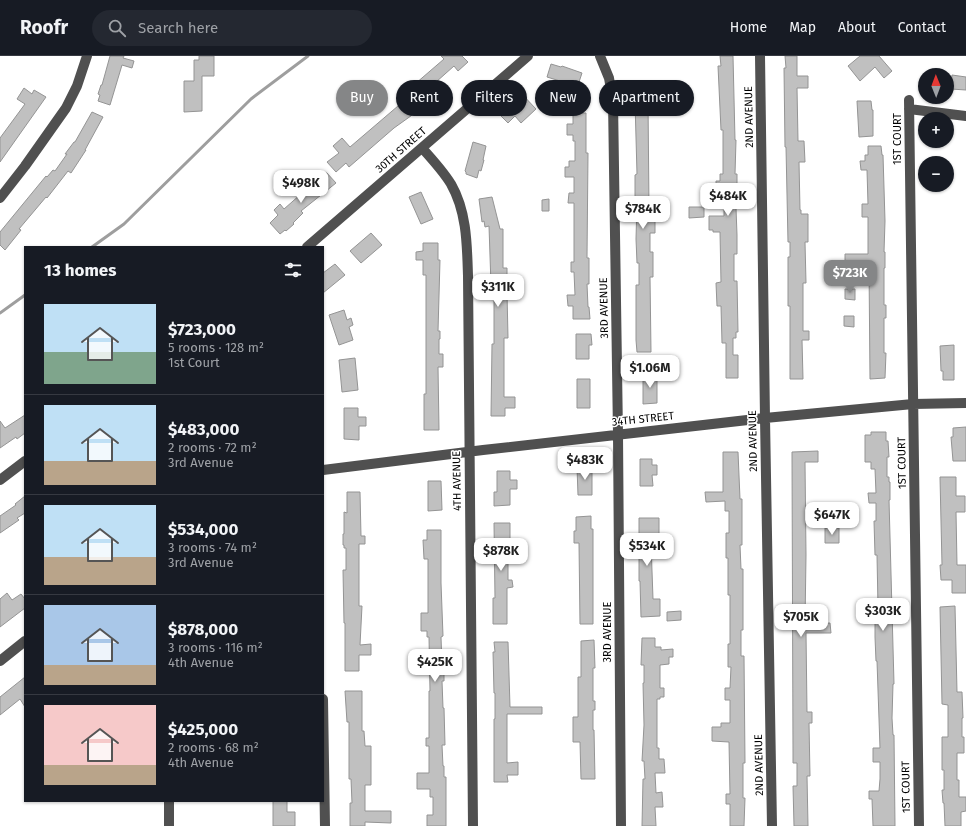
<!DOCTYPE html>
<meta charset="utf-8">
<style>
body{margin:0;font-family:"Fira Sans",sans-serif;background:#242831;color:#f1f3f6;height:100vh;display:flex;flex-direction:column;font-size:15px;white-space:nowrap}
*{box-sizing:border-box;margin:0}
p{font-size:13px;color:#9ea1a6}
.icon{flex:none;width:22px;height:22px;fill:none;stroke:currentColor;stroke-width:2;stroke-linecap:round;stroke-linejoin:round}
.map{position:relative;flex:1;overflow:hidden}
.drawer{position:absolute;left:24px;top:190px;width:300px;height:556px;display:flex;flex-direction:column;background:#171b24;border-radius:0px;box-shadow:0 1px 3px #0004}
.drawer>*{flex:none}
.guide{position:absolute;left:336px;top:24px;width:380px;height:36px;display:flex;gap:8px}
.needle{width:26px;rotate:359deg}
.buttons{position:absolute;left:918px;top:12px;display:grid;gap:8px}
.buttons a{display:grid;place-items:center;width:36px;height:36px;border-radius:50%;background:#171b24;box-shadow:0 1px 3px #0004;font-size:20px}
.price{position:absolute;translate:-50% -34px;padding:0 9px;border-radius:8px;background:#fff;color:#222;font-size:13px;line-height:26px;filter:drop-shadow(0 1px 2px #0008)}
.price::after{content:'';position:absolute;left:50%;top:24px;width:12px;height:9px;margin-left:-6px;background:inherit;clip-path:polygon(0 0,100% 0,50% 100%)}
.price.selected{background:#858687;color:#fff}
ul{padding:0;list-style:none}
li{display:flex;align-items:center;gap:12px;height:100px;padding:0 20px}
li+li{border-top:1px solid #363941}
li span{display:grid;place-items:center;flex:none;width:112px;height:80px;border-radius:0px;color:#555}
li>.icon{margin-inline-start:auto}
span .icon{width:48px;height:48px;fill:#fffc;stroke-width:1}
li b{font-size:17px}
h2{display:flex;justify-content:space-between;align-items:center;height:48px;padding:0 20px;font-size:17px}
.tag{padding:0 14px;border-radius:18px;background:#171b24;box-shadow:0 1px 3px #0004;font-size:14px;line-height:36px}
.tag.selected{background:#858687;color:#fff}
header{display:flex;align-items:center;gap:24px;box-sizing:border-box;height:56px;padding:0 20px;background:#171b24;border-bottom:1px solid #363941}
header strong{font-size:19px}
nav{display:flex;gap:22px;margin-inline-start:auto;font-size:14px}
.search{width:280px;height:36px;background:#242831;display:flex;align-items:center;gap:10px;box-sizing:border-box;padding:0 14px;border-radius:22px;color:#9ea1a6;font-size:15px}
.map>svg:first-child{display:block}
</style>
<header>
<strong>Roofr</strong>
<div class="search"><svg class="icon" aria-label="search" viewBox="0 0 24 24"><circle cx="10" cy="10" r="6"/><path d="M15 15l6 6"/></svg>Search here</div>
<nav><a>Home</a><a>Map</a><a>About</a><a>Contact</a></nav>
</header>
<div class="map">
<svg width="966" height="770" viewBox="0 0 966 770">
<rect width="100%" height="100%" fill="#fff"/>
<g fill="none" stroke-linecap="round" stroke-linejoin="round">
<path stroke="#9e9e9e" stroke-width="3" d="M92 191 124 168 251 43 308 0
M0 257 25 239"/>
</g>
<path fill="#c0c0c0" stroke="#949494" d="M110 0H124L123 2 134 5 132 12 122 9 110 49 98 45 100 39 98 38 101 29H102Z
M199 0H214V20H202V55L184 56V25H194V4H199Z
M441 0H462L468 6 458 15 454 10 409 50 415 57 394 72 349 111 346 107 336 116 327 106 339 97 333 90 342 82 350 91 412 38 408 34 444 3Z
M720 0H733L735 84H736L735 118H737V132H734V152H736L737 179V198H734V225H737L738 276H736V282H733V299H738V322H726V287H722L721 250H717L716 227 721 226 720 176H713V174H709V160H724V144H713V135H716V125H720V118H723V74H721L718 10H721Z
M785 0H797V20H808V32H797L798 85H804L805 106H799L800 154H801V158H808V186H805L806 227H803V275H809V284H802L803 323H790V250H788V201H790V186H788L786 91H785L784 12H786Z
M860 0H879L892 15 884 22 875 11 860 25 848 10Z
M551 8 561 11 562 10 582 17 579 26 575 25 573 29 547 21Z
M952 19 966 21V34L951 33Z
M24 32 32 38 34 34 46 41 0 106V82L25 48 17 43Z
M520 36 536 53 521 67 515 60 508 67 498 57Z
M635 45H648L649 154 650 164H655V177H650V196H653V221H650L651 296H637L636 284V229H639V207H637L636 183 637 147H635V119L637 118Z
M857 45H871L872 54H873V80L859 81Z
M92 56 103 61 85 94H86L71 117 68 115 47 142 46 141 19 173 21 174 5 194 0 189V176L46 120 47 121 53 114 55 115 67 98H65L74 86H75Z
M573 57H586V97H588L587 202H589V228H587L588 251H589L590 263H573V250H568L567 239H575L574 216H571V206H574V147H568L569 137H574V121H565V111H569V105H575V85H573V79H567V68H573Z
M473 86 486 90 483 104H484L481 115 479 114 477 122 466 118V116L465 115Z
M868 90H881L882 99H883L885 165 884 196H885V212H884V249H886V262H884V297H886L885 322 870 323 869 210H856L855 218H845V198H868V161H862V148H868L867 114H861L860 105H865V99H868Z
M326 116 336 127 301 155 303 157 293 167 294 168 286 175 285 174 280 178 270 167 278 159 274 154 280 148 284 153Z
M421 136 433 163 421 168 409 141Z
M492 141 500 173H503V212H507V221H511V237H507L508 282H504V341H515V352H505V360H491L492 288H494V229H491L489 170 485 171 484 165 482 166 479 143Z
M549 143V155H542V144Z
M689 151H704V161L689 162Z
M371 177 382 189 361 207 350 195Z
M423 187H438V204H440L438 275H440V283H439V298H443V311H438L439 374H424V338H426V219H423V204H416V196L423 195Z
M335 208 345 219 323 237V217Z
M845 233H855V244L845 243Z
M344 254 347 264 351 262 353 269 349 271 353 284 339 289 329 259Z
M844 260H854V271L844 270Z
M576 278H591L592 289H589V303H576Z
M954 289V324H943V315H941L940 290Z
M355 302 358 334 342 336 339 304Z
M643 318H657V347L643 348Z
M577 323H590V352H577Z
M344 352H358V361H366V370H359V384L344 383Z
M25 359V377L17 383 16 381 0 392V365L5 372Z
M966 371V405H953L951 381H953V372Z
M871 376H886V385H888L889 401H887V421H889V426H890V444H889L894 628H893L892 662 893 679H894L895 770H873L872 743H869V735H879L880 723V706H873V692H880L877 605H876L875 581V551H878L877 499H875L874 465H876V447H869L868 437H876L875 413H871V406H865V379H871Z
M818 395V406H805L806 499 805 568 830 567 831 577H806L807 656H812V667H809L810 720H807L808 770H794L793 730H797V707H793V696L792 396Z
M723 396H738L740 443H742V489H740L741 513H743V574H741V600H744L745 707H743V742H745L744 770H730V748H726V738H730L729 686 712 685V671H721V667H730V644H725V632H730L731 611H728V588H730V539H728V502H726V477H729V455H725V445L706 446 705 436H723Z
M640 403H652V409H657V419H652L653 430H640Z
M577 411H590V416H592V439H578Z
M497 415H510V424H517V433H510V449L494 450V436H497Z
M940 421H956V440H965V456H956L957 509H966V537H952V524H941L940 509H942Z
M428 425H441L442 454 428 455Z
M347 436H360L361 480H365V488H359V550H362L360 589 371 588V599H359V615H345V567H344L343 514H346V492H344V489H343V478H344V456L347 457Z
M25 440V457L17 462 19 464 0 477V460L16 449 15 448Z
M591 460V473H593V568H580L579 487H574V475H576V461Z
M639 462H659V479H652V487H651L653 543H660V560L641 561 640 525H639Z
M494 467H510V494H508V524H512L513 531 507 532V568H493V542H495Z
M825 472H839V487H825Z
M427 474H441V527L443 580 441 581 442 609H444V625H442L443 652H444L445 689H442L443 710H444V721H446V770H427V759H433V741H430V733H417V717H429V690H426V682H429V635H430L429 581H427V575H421V557H428V503H424L423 484H427Z
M7 537 12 544 21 538 25 543V552L0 571V543Z
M955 550 957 636H962L963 662H962V681H964V697H957V724H959V741H966V755L961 756V770H945L944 747H943L942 734H944V714H942V681H948V649L942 648 940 551Z
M681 555V564L667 565V556Z
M642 582H655V591H661V594L673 593V601H669V608L660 609V632H664V641H660V643H657V692H659V703H664L665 717H655L656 737 662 736 663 751H655L656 770H642L643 723H645L644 705H642L644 669 643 627H644V609H641Z
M594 584 595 612H593V645H595V654H593V674H594L595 723H581L580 686H573V661H578V621H581V585Z
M494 586H508L510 651H542V658H507V707L518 706V719H507L508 726H494V663H495V637H494L493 596H495Z
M25 621V651L20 643 0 659V641Z
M345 635H362V675H364L365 690H371V729H365V755H391V767L365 766V770H350V747H352L351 723H349V666H347Z
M273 745H287V756H295V770H273Z"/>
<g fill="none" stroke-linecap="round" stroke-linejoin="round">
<path stroke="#505050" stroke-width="10" d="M600 0 609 22 613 45 618 378 621 770
M760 0 765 362 772 770
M909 44 919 770
M909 53 966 60
M422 92C432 103 443 115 451 128 467 156 467 189 468 220L473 770
M0 142 25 110 66 52 77 30 87 0
M307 191 528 0
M323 414 483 394 765 362 913 348 966 347
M0 424 25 405
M0 605 25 585
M323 643 325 770
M169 745V770"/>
</g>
<g text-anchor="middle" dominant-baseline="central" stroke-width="3" stroke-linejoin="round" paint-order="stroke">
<g font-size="11" fill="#000" stroke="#fff">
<text transform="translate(749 61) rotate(-91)">2ND AVENUE</text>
<text transform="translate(897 83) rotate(-90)">1ST COURT</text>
<text transform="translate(401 94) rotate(-41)">30TH STREET</text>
<text transform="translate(604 252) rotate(-91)">3RD AVENUE</text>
<text transform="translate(643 363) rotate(-6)">34TH STREET</text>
<text transform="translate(753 385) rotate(-91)">2ND AVENUE</text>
<text transform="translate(902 407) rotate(-91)">1ST COURT</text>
<text transform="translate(457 425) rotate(-91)">4TH AVENUE</text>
<text transform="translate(607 576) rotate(-90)">3RD AVENUE</text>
<text transform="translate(759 709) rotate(-91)">2ND AVENUE</text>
<text transform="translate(906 731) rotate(-91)">1ST COURT</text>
</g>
</g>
</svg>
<div class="buttons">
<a><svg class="needle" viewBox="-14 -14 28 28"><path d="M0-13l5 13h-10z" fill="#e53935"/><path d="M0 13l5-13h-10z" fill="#9ea1a6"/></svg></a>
<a>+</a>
<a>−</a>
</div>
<b class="price" style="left:301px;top:148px">$498K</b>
<b class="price" style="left:728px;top:161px">$484K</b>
<b class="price" style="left:643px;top:174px">$784K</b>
<b class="price selected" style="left:850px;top:238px">$723K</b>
<b class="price" style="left:498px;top:252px">$311K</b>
<b class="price" style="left:650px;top:333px">$1.06M</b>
<b class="price" style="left:585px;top:425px">$483K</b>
<b class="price" style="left:832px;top:480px">$647K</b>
<b class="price" style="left:647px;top:511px">$534K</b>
<b class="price" style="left:501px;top:516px">$878K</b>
<b class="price" style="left:883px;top:576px">$303K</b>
<b class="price" style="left:801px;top:582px">$705K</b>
<b class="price" style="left:435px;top:627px">$425K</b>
<div class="guide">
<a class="tag selected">Buy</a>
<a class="tag">Rent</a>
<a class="tag">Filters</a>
<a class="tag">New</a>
<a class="tag">Apartment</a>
</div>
<section class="drawer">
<h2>13 homes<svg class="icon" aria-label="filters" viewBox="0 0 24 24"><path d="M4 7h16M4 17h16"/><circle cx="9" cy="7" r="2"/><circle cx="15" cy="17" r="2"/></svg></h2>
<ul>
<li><span style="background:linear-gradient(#bfe0f5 60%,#7fa58c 0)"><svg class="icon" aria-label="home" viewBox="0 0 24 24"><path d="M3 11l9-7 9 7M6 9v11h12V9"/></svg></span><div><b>$723,000</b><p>5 rooms · 128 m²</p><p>1st Court</p></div></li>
<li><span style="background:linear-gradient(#bfe0f5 70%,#b9a48a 0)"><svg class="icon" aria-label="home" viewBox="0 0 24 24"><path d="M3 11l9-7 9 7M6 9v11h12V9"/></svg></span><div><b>$483,000</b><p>2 rooms · 72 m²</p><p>3rd Avenue</p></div></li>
<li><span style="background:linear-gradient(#bfe0f5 65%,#b9a48a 0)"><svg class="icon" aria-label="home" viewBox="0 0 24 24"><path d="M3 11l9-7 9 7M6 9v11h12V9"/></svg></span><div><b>$534,000</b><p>3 rooms · 74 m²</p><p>3rd Avenue</p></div></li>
<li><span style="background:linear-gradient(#a9c7e8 75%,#b9a48a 0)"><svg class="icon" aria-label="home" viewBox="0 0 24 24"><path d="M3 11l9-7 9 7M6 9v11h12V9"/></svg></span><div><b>$878,000</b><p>3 rooms · 116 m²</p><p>4th Avenue</p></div></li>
<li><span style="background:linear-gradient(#f6c9c9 75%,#b9a48a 0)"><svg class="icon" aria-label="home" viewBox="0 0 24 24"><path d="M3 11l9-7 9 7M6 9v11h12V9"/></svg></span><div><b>$425,000</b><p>2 rooms · 68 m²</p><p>4th Avenue</p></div></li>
</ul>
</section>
</div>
